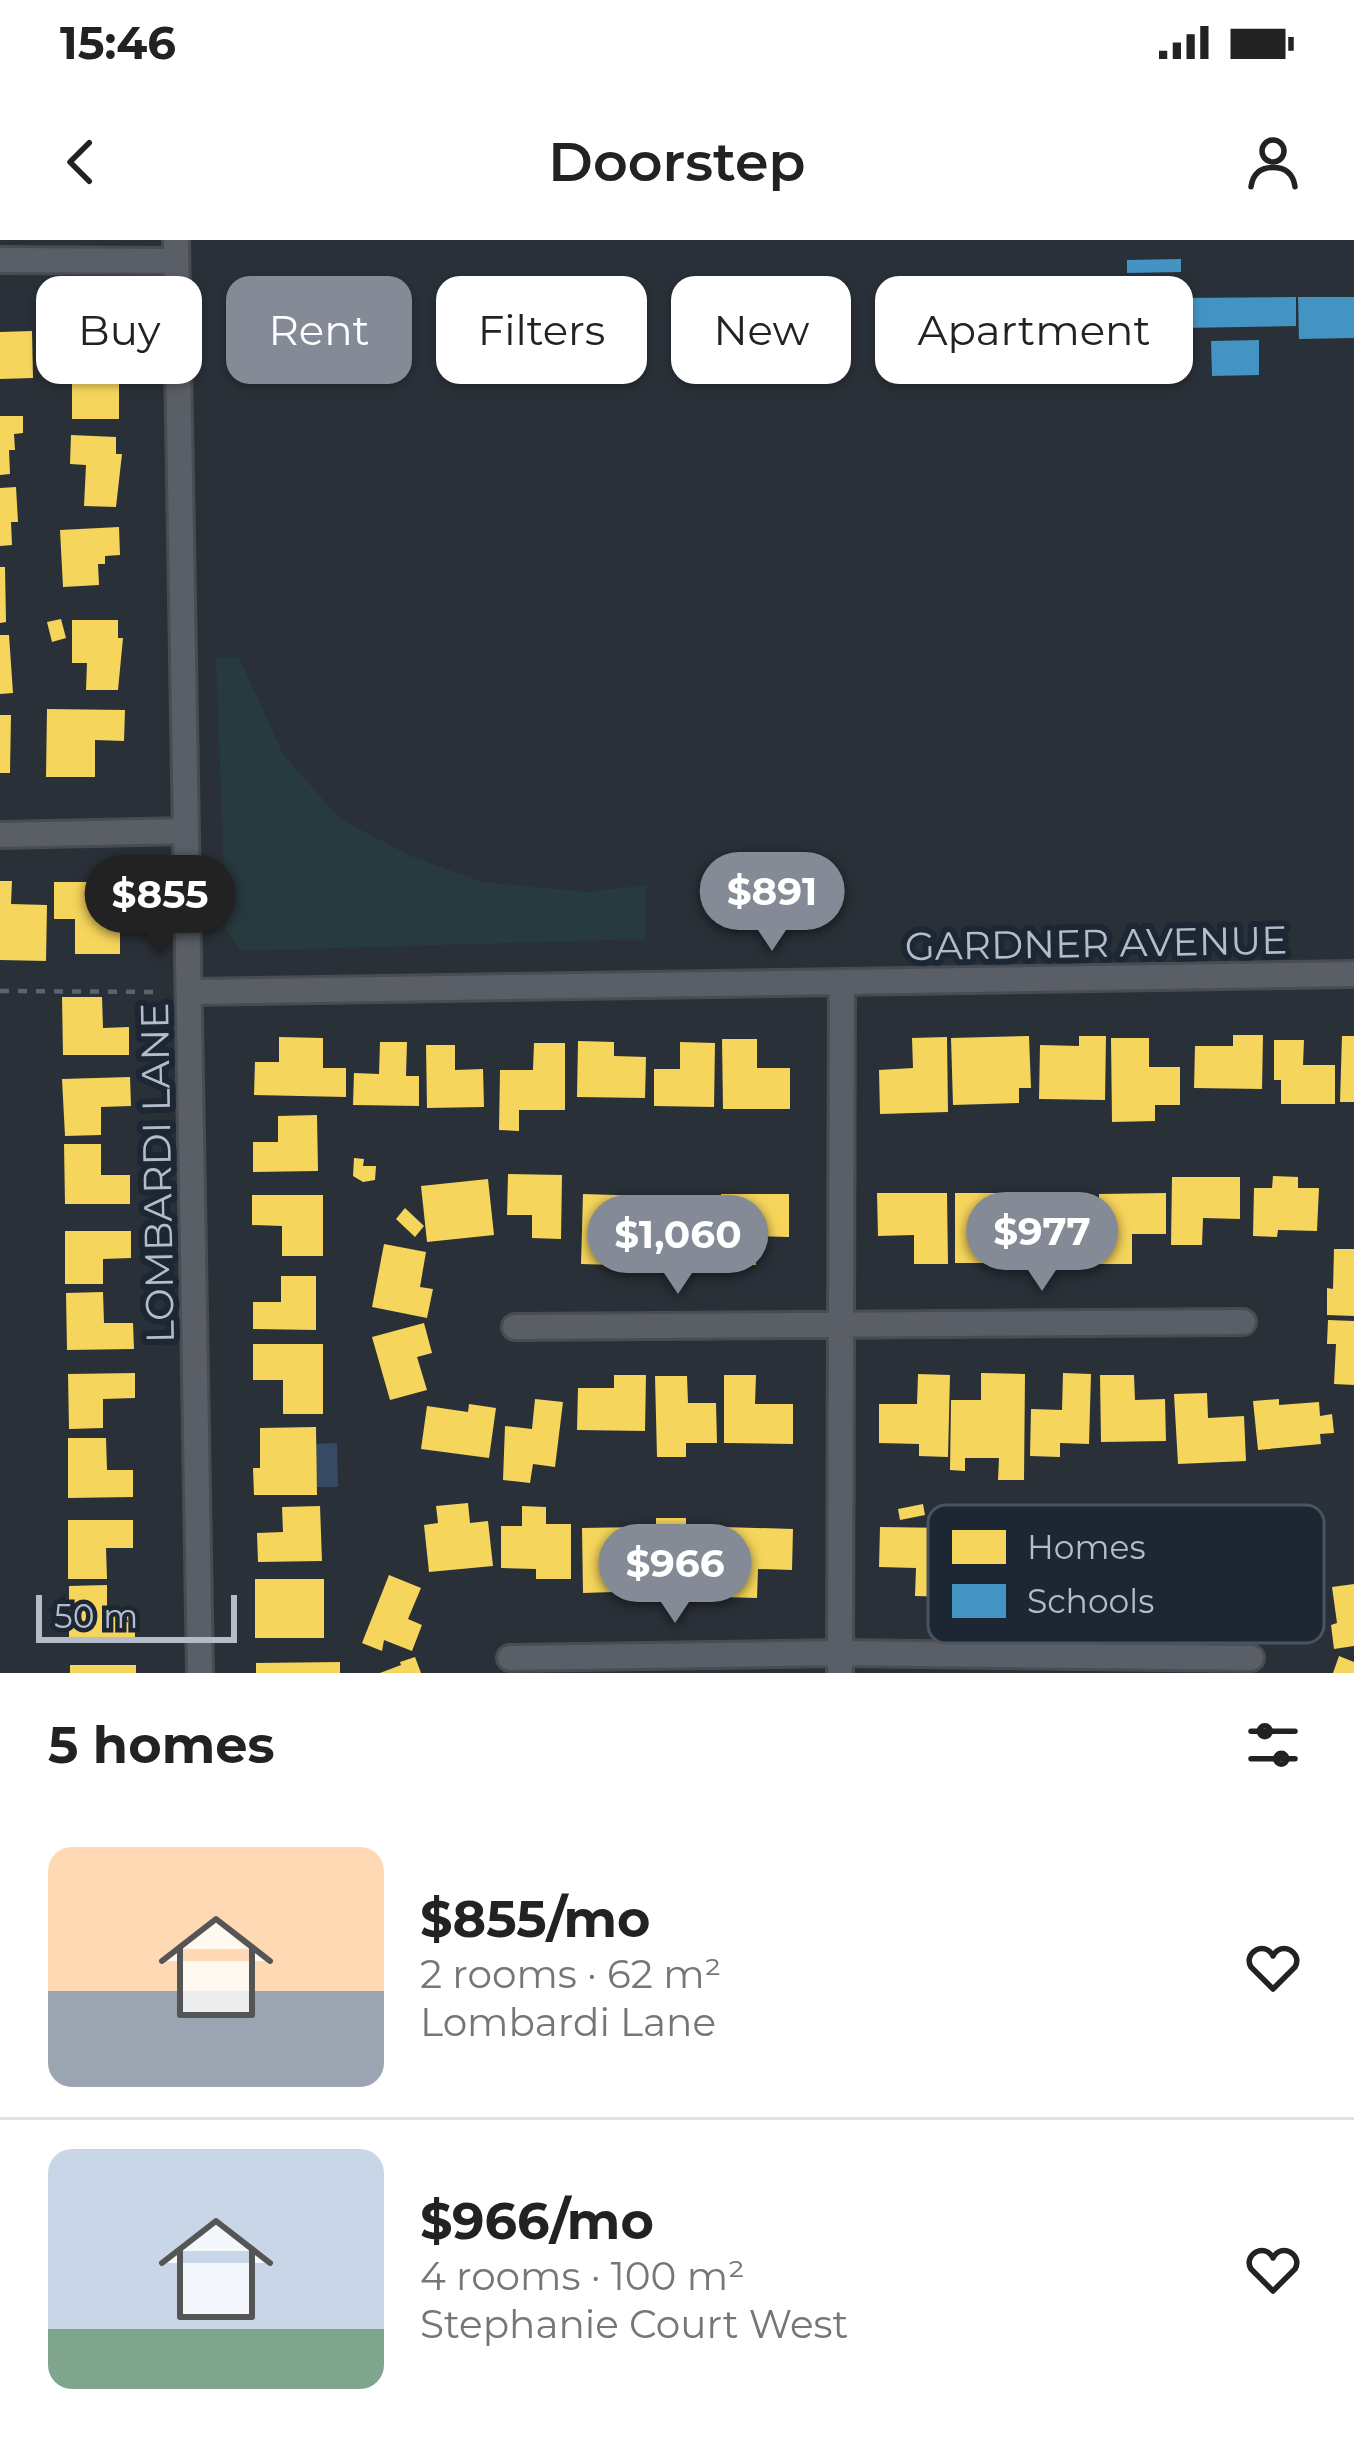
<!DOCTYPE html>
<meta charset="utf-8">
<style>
body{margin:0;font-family:Montserrat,sans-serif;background:#f2f2f2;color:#222;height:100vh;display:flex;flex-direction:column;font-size:45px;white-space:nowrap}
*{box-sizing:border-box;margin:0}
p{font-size:39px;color:#767676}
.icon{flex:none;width:66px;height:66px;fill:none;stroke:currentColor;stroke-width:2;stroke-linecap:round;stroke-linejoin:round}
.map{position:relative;height:1433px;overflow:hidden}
.details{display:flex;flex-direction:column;background:#fff;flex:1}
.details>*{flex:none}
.banner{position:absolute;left:36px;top:36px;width:1284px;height:108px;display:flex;gap:24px}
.scale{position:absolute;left:36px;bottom:30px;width:201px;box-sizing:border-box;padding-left:12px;border:6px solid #b4bcc9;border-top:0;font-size:33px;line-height:42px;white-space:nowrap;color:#b4bcc9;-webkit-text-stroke:9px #1d2633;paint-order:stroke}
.price{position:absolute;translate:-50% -102px;padding:0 27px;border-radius:42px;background:#848b96;color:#fff;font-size:39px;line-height:78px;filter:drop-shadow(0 3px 6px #0008)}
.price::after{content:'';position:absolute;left:50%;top:72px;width:36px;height:27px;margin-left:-18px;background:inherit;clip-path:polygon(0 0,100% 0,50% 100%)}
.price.current{background:#222;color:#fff}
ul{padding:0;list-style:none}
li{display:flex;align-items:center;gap:36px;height:300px;padding:0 48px}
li+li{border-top:3px solid #e0e0e0}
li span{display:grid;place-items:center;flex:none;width:336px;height:240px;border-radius:24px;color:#555}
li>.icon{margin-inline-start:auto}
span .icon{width:144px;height:144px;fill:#fffc;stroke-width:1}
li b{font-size:51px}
h2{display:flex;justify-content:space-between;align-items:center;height:144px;padding:0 48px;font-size:51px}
.tag{padding:0 42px;border-radius:24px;background:#fff;box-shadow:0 3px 9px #0004;font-size:42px;line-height:108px}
.tag.current{background:#848b96;color:#fff}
.status{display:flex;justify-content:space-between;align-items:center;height:84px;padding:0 60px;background:#fff;direction:ltr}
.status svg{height:33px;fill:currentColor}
header{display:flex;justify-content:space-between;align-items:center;height:156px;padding:0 48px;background:#fff;font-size:54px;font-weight:600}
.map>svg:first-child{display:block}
</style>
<div class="status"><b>15:46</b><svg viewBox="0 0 49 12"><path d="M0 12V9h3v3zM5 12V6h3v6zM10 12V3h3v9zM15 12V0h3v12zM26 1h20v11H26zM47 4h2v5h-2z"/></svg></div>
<header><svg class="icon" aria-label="back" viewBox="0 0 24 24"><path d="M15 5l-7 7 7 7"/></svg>Doorstep<svg class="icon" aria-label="person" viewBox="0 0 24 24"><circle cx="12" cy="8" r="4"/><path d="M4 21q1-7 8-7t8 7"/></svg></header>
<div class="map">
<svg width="1354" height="1433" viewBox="0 0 1354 1433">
<rect width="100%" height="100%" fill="#2a3038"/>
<path fill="#273a3e" d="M239 417 283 514 340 579 411 616 482 642 588 652 646 645V699L241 711 226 691 216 418Z"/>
<path fill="#384963" d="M337 1203 338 1247H316V1204Z"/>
<path fill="#f6d55c" d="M32 91 33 138 0 139V92Z
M119 91V179H72V144H86V126H56V92Z
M0 176H23V193L14 194 15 210H9L10 234 0 235Z
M71 195 116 197V214H122L116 267 84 266 86 225 70 224Z
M16 247 18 282H11L12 305 0 306V248Z
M119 287 120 315 105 316V324H98L99 345 63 347 60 290Z
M0 327H5L6 382 0 383Z
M61 379 66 398 52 402 47 382Z
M72 380H118V398H123L118 450H86L87 423H72Z
M0 395H9L13 453 0 454Z
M47 469 125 470 124 501 95 500V537H46Z
M0 475H11L10 533H0Z
M0 641H12L11 664 47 665 46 721 0 720Z
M54 642H120V714H75V679H54Z
M62 757H102L103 788 129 787V815H63Z
M1233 795H1263L1262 849 1194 848 1195 806H1233Z
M1029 796 1031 848H1019V863L953 865 951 798Z
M1079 796H1106L1105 860 1039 859 1040 805 1079 806Z
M1342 796H1354V862H1340Z
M279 797 323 798V828H346V857L254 855 255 822H279Z
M947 797 948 872 880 874 879 830 913 828 912 798Z
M1111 798H1149V827H1180V865H1155V881L1112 882Z
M722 799H757V828H790V869H723Z
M1274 800H1304L1303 825H1335V864H1281V840H1274Z
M578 801 614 802V816L646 817 645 858 577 857Z
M380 802H407L406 836H419V866L353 865 354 833 379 834Z
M680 802 715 803 714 867 654 866V829H680Z
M534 803H565V870H519V891L499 890 500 830H533Z
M426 805H455V830L483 829 484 867 427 868Z
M130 837 131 866 101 867V895L65 896 62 839Z
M317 875 318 931 253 932V902H278V876Z
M64 904H101V935H130V964H65Z
M354 918 364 919 363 926H376L375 940 363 942 353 936Z
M508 934 562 935 561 999 532 998V975H507Z
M1273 936 1298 937V948H1319L1317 991 1278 990 1277 997 1253 996 1254 948H1272Z
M1172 937H1240V979L1203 978 1202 1005H1171Z
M488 939 494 995 427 1002 421 946Z
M877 953H947L948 1024H914V995L878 996Z
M955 953H1019V988H987L986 1023H955Z
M1166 953V994H1132V1024H1099V954Z
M583 954 646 956 645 998 615 997 614 1025 581 1024Z
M721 954H789V997L756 996V1025H721Z
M252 955H323V1016H282V986L252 985Z
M1022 956 1090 957 1089 998 1064 997V1023H1021Z
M655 960 711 961 710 1025H679L680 995H654Z
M405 968 424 986 415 997 396 979Z
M65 991H131V1018L103 1019V1044H65Z
M384 1004 426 1012 420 1047 433 1049 427 1078 372 1067Z
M1334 1009H1354V1076L1327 1075V1048L1333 1049Z
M281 1036H316V1090L253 1089V1062H281Z
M103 1052 104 1083H133L134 1109 67 1110 66 1053Z
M1328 1080 1354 1081V1145L1334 1144 1336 1104H1327Z
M424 1083 432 1113 417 1117 427 1150 390 1160 372 1097Z
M253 1104H323V1174H283V1140H253Z
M135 1133V1158L103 1159V1188L69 1189 68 1134Z
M981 1133 1025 1134 1024 1240H998L999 1218H965V1231L950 1230 951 1160H981Z
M1063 1133 1091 1134 1089 1204 1060 1203V1217L1030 1216 1031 1169 1062 1170Z
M918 1134 950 1135 948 1217 919 1216V1204L879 1203V1164H917Z
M614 1135H646L645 1191 577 1190 578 1148H614Z
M724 1135H756L755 1164H793V1204L724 1203Z
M1100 1135H1134L1135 1160 1165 1159 1166 1201 1101 1202Z
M655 1136H687L688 1163H716L717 1203H686V1217H657Z
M1207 1153 1208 1178 1244 1176 1246 1221 1178 1224 1174 1154Z
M535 1159 563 1162 555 1227 533 1224 530 1243 503 1240 505 1186 532 1189Z
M1279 1159V1165L1319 1162 1320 1176 1332 1174 1334 1193 1320 1194 1321 1204 1258 1210 1253 1161Z
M469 1164 496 1168 489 1218 421 1209 427 1166 468 1172Z
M316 1187 317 1255H254L253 1228H260V1188Z
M68 1198H106L107 1230H133V1257L68 1258Z
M468 1263 470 1283 488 1281 493 1326 429 1332 424 1285 438 1283 436 1266Z
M923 1264 925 1275 900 1280 898 1269Z
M320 1266 322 1321 258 1322 257 1293 283 1292 282 1267Z
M522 1266 546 1267V1284H571V1339H536V1329L501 1328V1286H522Z
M656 1278H686V1293L709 1294V1358H679L680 1330H656Z
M68 1280H133V1308H106L107 1339H68Z
M639 1287 640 1326 614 1327V1352L583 1353 582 1288Z
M723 1287 793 1289 792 1330 758 1329 757 1358 722 1357Z
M880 1287 950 1288 949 1357 915 1356 916 1328 879 1327Z
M389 1335 421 1348 408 1379 422 1385 412 1411 384 1400 382 1411 362 1403Z
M255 1339H324V1398H255Z
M1354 1344V1406L1334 1409 1331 1385 1337 1383 1332 1347Z
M107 1345V1371L135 1372V1399L69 1400V1346Z
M1339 1416 1354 1422V1433H1333Z
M415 1417 421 1433H380L401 1425 400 1422Z
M340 1422V1433H256V1423Z
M70 1425H136V1433H70Z"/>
<path fill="#4393c3" d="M1181 19V32L1127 33V20Z
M1296 57V86L1181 88 1180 58Z
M1298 57H1354V98L1299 99Z
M1259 100V135L1212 136 1211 101Z"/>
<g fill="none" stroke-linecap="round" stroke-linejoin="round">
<defs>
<path id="street" d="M176 0 200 1433
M0 20 176 21
M0 595 186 591
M191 752 1354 734
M515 1087 1243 1082
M510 1418 840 1413 1251 1418
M840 1433 842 743"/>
</defs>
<use href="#street" stroke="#484c53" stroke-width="30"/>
<path stroke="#5d636a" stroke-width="4.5" stroke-dasharray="9 9" stroke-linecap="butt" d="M0 751 161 752"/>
<use href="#street" stroke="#5a5e66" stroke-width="24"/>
</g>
<g text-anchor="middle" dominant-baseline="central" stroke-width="12" stroke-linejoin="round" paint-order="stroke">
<g font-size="39" fill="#b4bcc9" stroke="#1d2633">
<text transform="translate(1096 703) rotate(-1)">GARDNER AVENUE</text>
<text transform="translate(157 933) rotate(-91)">LOMBARDI LANE</text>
</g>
</g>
<rect x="928" y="1265" width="396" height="138" rx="18" fill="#1d2633" stroke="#4a5360" stroke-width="3"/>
<rect x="952" y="1290" width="54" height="34" fill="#f6d55c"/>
<rect x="952" y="1344" width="54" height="34" fill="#4393c3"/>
<g font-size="33" fill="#b4bcc9">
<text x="1027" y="1319">Homes</text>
<text x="1027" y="1373">Schools</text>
</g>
</svg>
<div class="scale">50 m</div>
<b class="price" style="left:772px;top:714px">$891</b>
<b class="price current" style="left:160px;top:717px">$855</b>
<b class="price" style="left:1042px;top:1054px">$977</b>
<b class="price" style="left:678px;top:1057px">$1,060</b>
<b class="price" style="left:675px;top:1386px">$966</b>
<div class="banner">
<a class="tag">Buy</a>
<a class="tag current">Rent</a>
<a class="tag">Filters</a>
<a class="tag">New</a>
<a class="tag">Apartment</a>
</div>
</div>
<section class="details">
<h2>5 homes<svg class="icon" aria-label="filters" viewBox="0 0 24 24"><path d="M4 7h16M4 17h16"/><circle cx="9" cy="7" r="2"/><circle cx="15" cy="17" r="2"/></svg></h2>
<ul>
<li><span style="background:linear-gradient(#ffd9b3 60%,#9aa5b1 0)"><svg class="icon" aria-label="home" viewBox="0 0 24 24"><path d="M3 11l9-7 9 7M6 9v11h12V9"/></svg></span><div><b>$855/mo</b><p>2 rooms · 62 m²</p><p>Lombardi Lane</p></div><svg class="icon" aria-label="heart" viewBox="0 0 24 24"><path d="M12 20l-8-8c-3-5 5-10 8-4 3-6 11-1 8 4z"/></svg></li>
<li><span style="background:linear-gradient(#c9d6e8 75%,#7fa58c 0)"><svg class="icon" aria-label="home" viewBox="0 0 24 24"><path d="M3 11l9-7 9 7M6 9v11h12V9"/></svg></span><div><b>$966/mo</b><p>4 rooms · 100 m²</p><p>Stephanie Court West</p></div><svg class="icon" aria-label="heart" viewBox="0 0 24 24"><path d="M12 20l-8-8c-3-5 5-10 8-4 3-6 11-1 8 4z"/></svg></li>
</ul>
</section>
